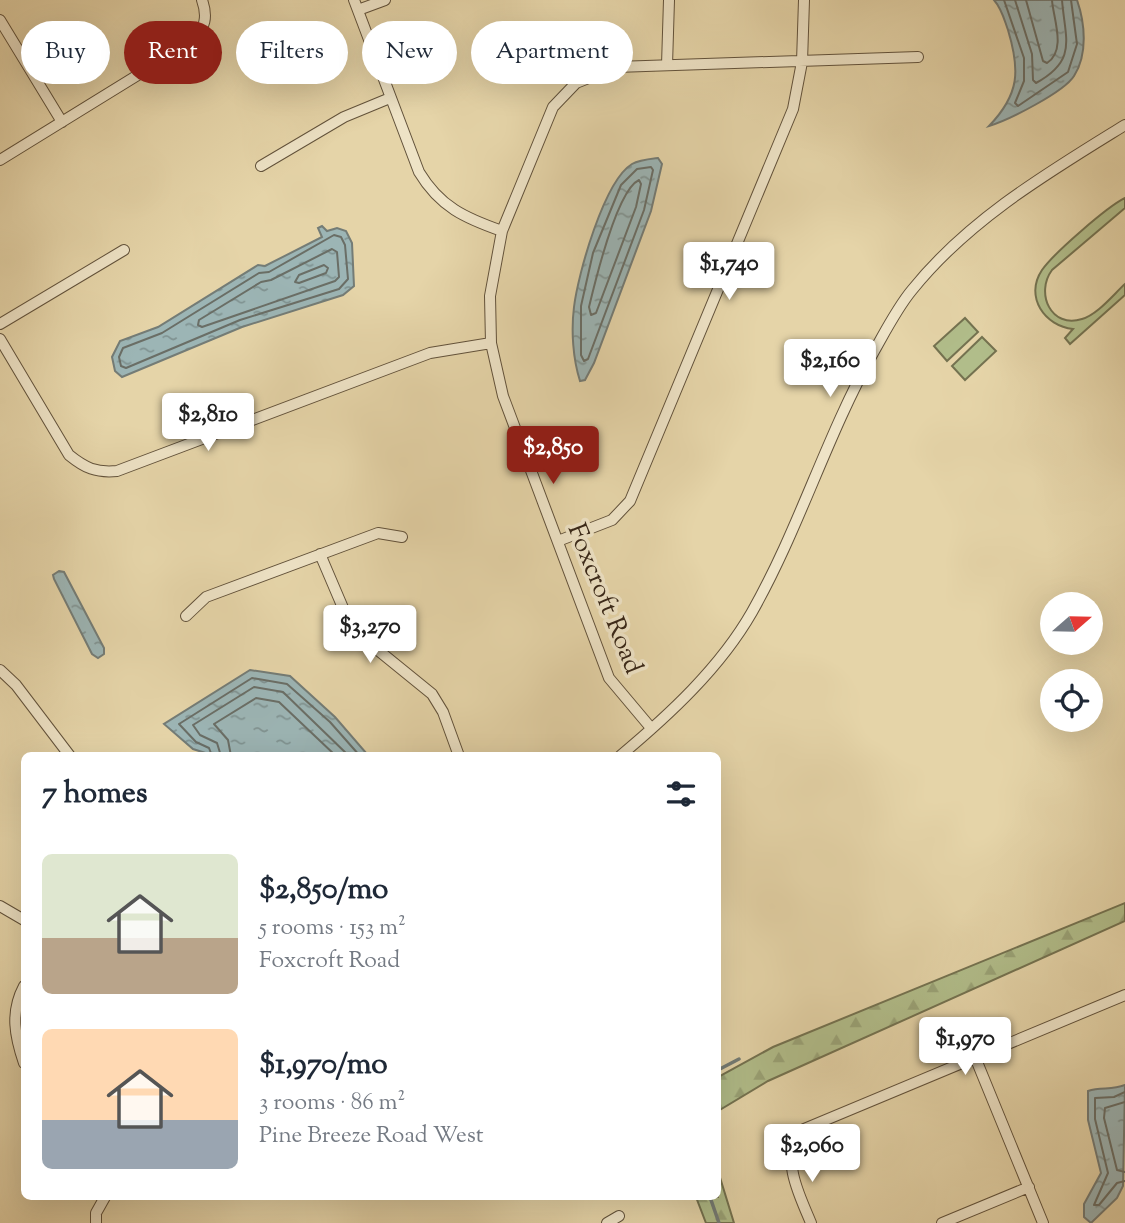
<!DOCTYPE html>
<meta charset="utf-8">
<style>
body{margin:0;font-family:"Sorts Mill Goudy",serif;background:#f6f6f7;color:#1f2937;height:100vh;display:flex;flex-direction:column;font-size:26px;white-space:nowrap}
*{box-sizing:border-box;margin:0}
p{font-size:23px;color:#747a83}
.icon{flex:none;width:38px;height:38px;fill:none;stroke:currentColor;stroke-width:2;stroke-linecap:round;stroke-linejoin:round}
.map{position:relative;flex:1;overflow:hidden}
.panel{position:absolute;left:21px;top:752px;width:700px;height:448px;display:flex;flex-direction:column;background:#fff;border-radius:10px;box-shadow:0 7px 28px #0002}
.panel>*{flex:none}
.banner{position:absolute;left:21px;top:21px;width:700px;height:63px;display:flex;gap:14px}
.needle{width:46px;rotate:70deg}
.tools{position:absolute;left:1040px;top:592px;display:grid;gap:14px}
.tools a{display:grid;place-items:center;width:63px;height:63px;border-radius:50%;background:#fff;box-shadow:0 7px 28px #0002;font-size:35px}
.price{position:absolute;translate:-50% -60px;padding:0 16px;border-radius:7px;background:#fff;color:#222;font-size:23px;line-height:46px;filter:drop-shadow(0 2px 4px #0008)}
.price::after{content:'';position:absolute;left:50%;top:42px;width:21px;height:16px;margin-left:-10px;background:inherit;clip-path:polygon(0 0,100% 0,50% 100%)}
.price.selected{background:#8f2418;color:#fff}
ul{padding:0;list-style:none}
li{display:flex;align-items:center;gap:21px;height:175px;padding:0 21px}
li span{display:grid;place-items:center;flex:none;width:196px;height:140px;border-radius:10px;color:#555}
li>.icon{margin-inline-start:auto}
span .icon{width:84px;height:84px;fill:#fffc;stroke-width:1}
li b{font-size:30px}
h2{display:flex;justify-content:space-between;align-items:center;height:84px;padding:0 21px;font-size:30px}
.pill{padding:0 24px;border-radius:32px;background:#fff;box-shadow:0 7px 28px #0002;font-size:24px;line-height:63px}
.pill.selected{background:#8f2418;color:#fff}
.map>svg:first-child{display:block}
</style>
<div class="map">
<svg width="1125" height="1223" viewBox="0 0 1125 1223">
<defs>
<pattern id="forest-firs" width="22" height="20" patternUnits="userSpaceOnUse" patternTransform="scale(1.75)"><rect width="22" height="20" fill="#b1bd8a"/><path d="M5 1l3.5 6h-7zM16 11l3.5 6h-7z" fill="#99a276"/></pattern>
<pattern id="water-ripples" width="26" height="14" patternUnits="userSpaceOnUse" patternTransform="scale(1.75)"><rect width="26" height="14" fill="#9cb5b5"/><path d="M2 4q2-2 4 0t4 0M15 11q2-2 4 0t4 0" fill="none" stroke="#809392"/></pattern>
</defs>
<rect width="100%" height="100%" fill="#e5d4a8"/>
<filter id="stains"><feTurbulence type="fractalNoise" baseFrequency=".00286" numOctaves="4"/><feColorMatrix values="0 0 0 0 .2 0 0 0 0 .09 0 0 0 0 .02 0 0 0 .5 -.17"/></filter>
<radialGradient id="worn" r=".72"><stop offset=".6" stop-color="#630" stop-opacity="0"/><stop offset="1" stop-color="#630" stop-opacity=".3"/></radialGradient>
<path fill="#b1bd8a" stroke="#747250" stroke-width="2" d="M1125 198V208L1052 270C1035 293 1051 329 1082 319 1097 315 1113 295 1125 284V295L1070 344 1065 338 1073 329C1045 326 1024 297 1042 270 1054 253 1107 207 1125 198Z
M965 318 978 332 947 361 934 346Z
M982 337 996 351 965 380 952 366Z"/>
<path fill="url(#forest-firs)" stroke="#747250" stroke-width="2" d="M1125 903V921L768 1081 718 1111V1077L773 1047Z
M718 1171 734 1223H706L696 1197H718Z"/>
<path fill="url(#water-ripples)" stroke="#747c76" stroke-width="2" d="M994 0H1077C1085 23 1088 54 1074 76 1064 92 1009 120 989 126 1020 94 1020 70 1008 30 1004 19 1002 9 994 0Z
M658 158 662 164 651 211 594 363 585 380 580 381C573 359 571 331 574 307 578 274 604 181 632 164 639 160 650 159 658 158Z
M322 226 327 231 337 228 346 231 352 243 354 286 343 295 242 327 122 377 115 371 112 357 120 341 158 327 258 265 265 266 322 237 318 228Z
M59 571 64 572 104 648V654L98 658 92 654 54 579 53 575Z
M250 670 290 676 335 717 367 754 215 756 193 749 164 724Z
M1125 1085 1123 1186 1117 1198 1091 1223 1084 1217V1204L1101 1173 1088 1120V1091C1101 1086 1111 1091 1125 1085Z"/>
<g fill="none" stroke-linecap="round" stroke-linejoin="round">
<path stroke="#6a6e66" stroke-width="2" d="M1004 0 1024 58V81L1015 103 1018 106 1068 72 1077 44 1071 0
M1015 0 1032 54 1033 80 1036 83C1078 60 1065 39 1062 0
M1026 0 1043 61 1047 63C1067 50 1053 18 1052 0
M651 167 653 170 644 210 588 359 584 361 581 355V306L593 253 621 185 637 169Z
M639 180 641 184 636 207 596 313 591 315 589 307C595 282 617 190 639 180Z
M334 235 341 237 345 245 348 279 339 289 240 320 126 368 121 366 119 357 123 348 162 333 259 273 269 272Z
M332 249 337 252 339 277 335 281 202 327 198 325 199 320 261 282 271 280Z
M324 265 328 268 326 273 299 283 295 282 299 275Z
M212 756 209 748 196 742 179 724 252 678 287 684 330 722 360 756
M221 756 217 743 200 735 193 725 254 687 283 692 349 756
M231 756 228 740 214 724 256 698 279 702 336 756
M1125 1092 1114 1097 1095 1098V1119L1108 1173 1094 1205H1099L1117 1183 1125 1181
M1125 1102 1105 1108 1104 1118 1117 1170 1125 1172"/>
<path stroke="#747c76" stroke-width="3.5" d="M718 1070 739 1059
M710 1197 719 1223"/>
<defs>
<path id="street" d="M354 0 419 172C440 207 465 218 502 231
M358 10 385 0
M0 20 62 122
M667 65 669 0
M0 160 193 41C205 28 208 17 202 0
M261 166 344 117 390 98
M0 324 124 250
M0 339 69 455C85 468 96 473 117 471L430 353 491 343
M558 541 612 520 630 501 793 109 802 62 804 0
M320 554 352 629 432 694 443 712 459 756
M186 616 206 597 378 533 402 537
M0 670 16 685 70 756
M651 728 609 678 503 396 491 343 490 296 502 231 553 107 576 83 616 67 918 57
M620 756C669 715 720 668 752 612 799 529 826 437 873 353 885 332 897 308 912 290 969 219 1049 172 1125 125
M0 906 24 920
M24 986C10 1012 15 1037 24 1063
M975 1057 1043 1223
M96 1223V1213L105 1197
M607 1223 619 1216
M811 1223C798 1191 779 1159 804 1129L1125 995
M942 1223 1029 1187"/>
</defs>
<use href="#street" stroke="#62523b" stroke-width="12"/>
<use href="#street" stroke="#eee3c6" stroke-width="10"/>
</g>
<g text-anchor="middle" dominant-baseline="central" stroke-width="7" stroke-linejoin="round" paint-order="stroke">
<g font-size="26" fill="#372617" stroke="#eee3c6">
<text transform="translate(604 599) rotate(68)">Foxcroft Road</text>
</g>
</g>
<rect width="100%" height="100%" filter="url(#stains)"/>
<rect width="100%" height="100%" fill="url(#worn)"/>
</svg>
<div class="tools">
<a><svg class="needle" viewBox="-14 -14 28 28"><path d="M0-13l5 13h-10z" fill="#e53935"/><path d="M0 13l5-13h-10z" fill="#747a83"/></svg></a>
<a><svg class="icon" aria-label="locate" viewBox="0 0 24 24"><circle cx="12" cy="12" r="6"/><path d="M12 2v4M12 18v4M2 12h4M18 12h4"/></svg></a>
</div>
<b class="price" style="left:729px;top:302px">$1,740</b>
<b class="price" style="left:830px;top:399px">$2,160</b>
<b class="price" style="left:208px;top:453px">$2,810</b>
<b class="price selected" style="left:553px;top:486px">$2,850</b>
<b class="price" style="left:370px;top:665px">$3,270</b>
<b class="price" style="left:965px;top:1077px">$1,970</b>
<b class="price" style="left:812px;top:1184px">$2,060</b>
<div class="banner">
<a class="pill">Buy</a>
<a class="pill selected">Rent</a>
<a class="pill">Filters</a>
<a class="pill">New</a>
<a class="pill">Apartment</a>
</div>
<section class="panel">
<h2>7 homes<svg class="icon" aria-label="filters" viewBox="0 0 24 24"><path d="M4 7h16M4 17h16"/><circle cx="9" cy="7" r="2"/><circle cx="15" cy="17" r="2"/></svg></h2>
<ul>
<li><span style="background:linear-gradient(#dfe7d0 60%,#b9a48a 0)"><svg class="icon" aria-label="home" viewBox="0 0 24 24"><path d="M3 11l9-7 9 7M6 9v11h12V9"/></svg></span><div><b>$2,850/mo</b><p>5 rooms · 153 m²</p><p>Foxcroft Road</p></div></li>
<li><span style="background:linear-gradient(#ffd9b3 65%,#9aa5b1 0)"><svg class="icon" aria-label="home" viewBox="0 0 24 24"><path d="M3 11l9-7 9 7M6 9v11h12V9"/></svg></span><div><b>$1,970/mo</b><p>3 rooms · 86 m²</p><p>Pine Breeze Road West</p></div></li>
</ul>
</section>
</div>
